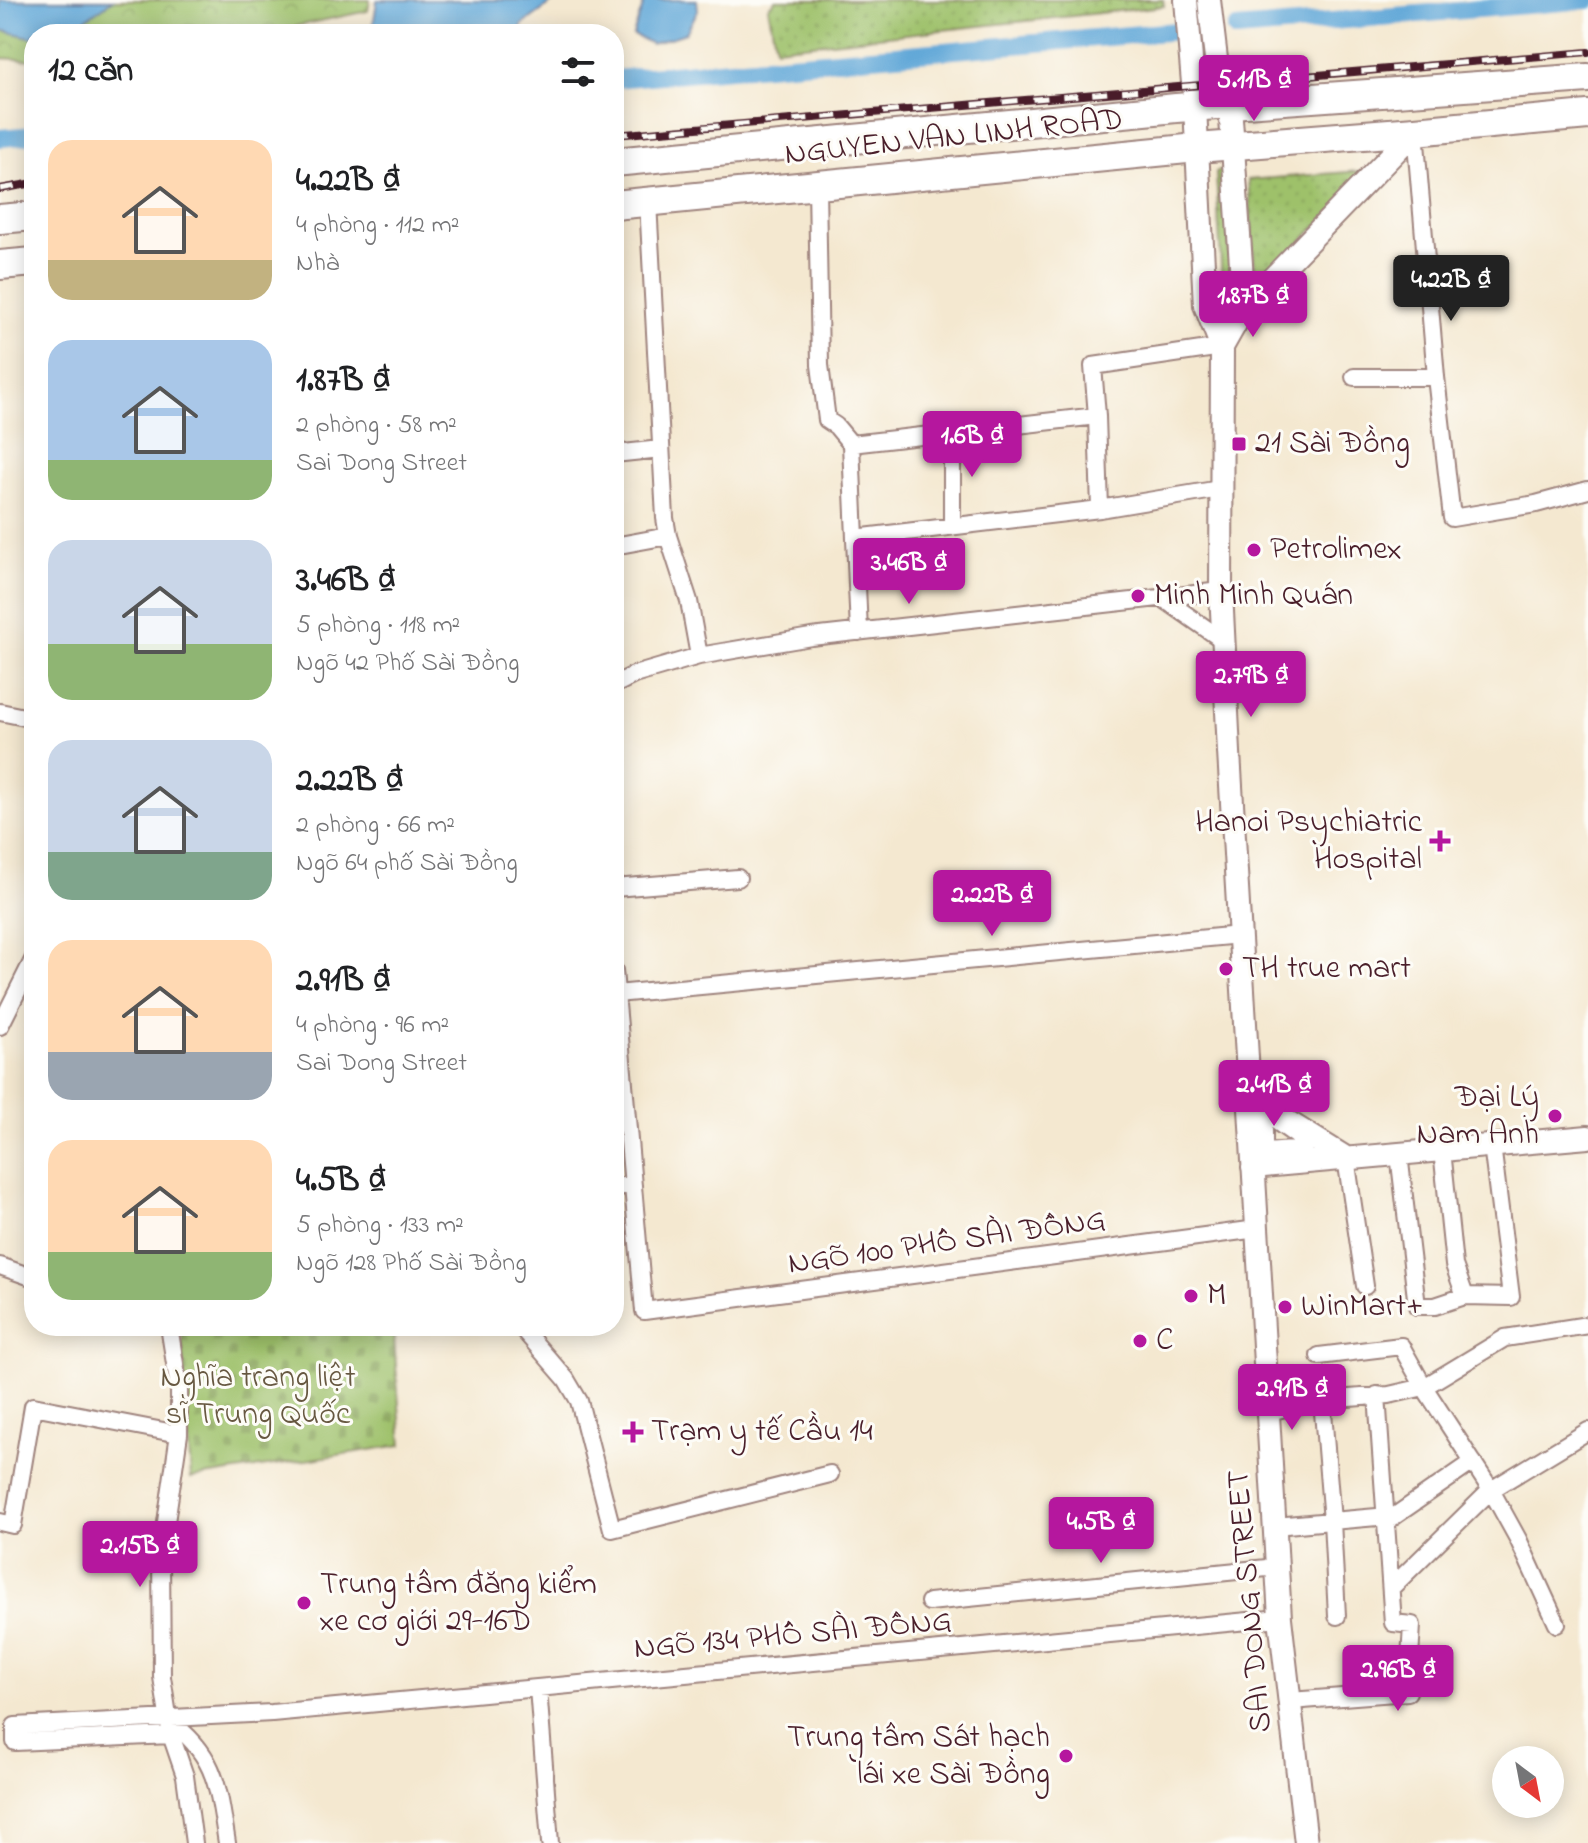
<!DOCTYPE html>
<html lang="vi">
<meta charset="utf-8">
<style>
body{margin:0;font-family:"Indie Flower",sans-serif;background:#f2f2f2;color:#202124;height:100vh;display:flex;flex-direction:column;font-size:30px;white-space:nowrap}
*{box-sizing:border-box;margin:0}
p{font-size:26px;color:#757577}
.icon{flex:none;width:44px;height:44px;fill:none;stroke:currentColor;stroke-width:2;stroke-linecap:round;stroke-linejoin:round}
.map{position:relative;flex:1;overflow:hidden}
.panel{position:absolute;left:24px;top:24px;width:600px;height:1312px;display:flex;flex-direction:column;background:#fff;border-radius:32px;box-shadow:0 4px 20px #0003}
.panel>*{flex:none}
.needle{width:52px;rotate:148deg}
.controls{position:absolute;left:1492px;top:1746px;display:grid;gap:16px}
.controls a{display:grid;place-items:center;width:72px;height:72px;border-radius:50%;background:#fff;box-shadow:0 4px 20px #0003;font-size:40px}
.price{position:absolute;translate:-50% -68px;padding:0 18px;border-radius:8px;background:#b5179e;color:#fff;font-size:26px;line-height:52px;filter:drop-shadow(0 2px 4px #0008)}
.price::after{content:'';position:absolute;left:50%;top:48px;width:24px;height:18px;margin-left:-12px;background:inherit;clip-path:polygon(0 0,100% 0,50% 100%)}
.price.on{background:#222;color:#fff}
ul{padding:0;list-style:none}
li{display:flex;align-items:center;gap:24px;height:200px;padding:0 24px}
li span{display:grid;place-items:center;flex:none;width:224px;height:160px;border-radius:24px;color:#555}
li>.icon{margin-inline-start:auto}
span .icon{width:96px;height:96px;fill:#fffc;stroke-width:1}
li b{font-size:34px}
h2{display:flex;justify-content:space-between;align-items:center;height:96px;padding:0 24px;font-size:34px}
.map>svg:first-child{display:block}
</style>
<div class="map">
<svg width="1588" height="1843" viewBox="0 0 1588 1843">
<defs>
<pattern id="grass-dots" width="8" height="8" patternUnits="userSpaceOnUse" patternTransform="scale(2)"><rect width="8" height="8" fill="#9ec16b"/><path d="M2 2h.1M6 6h.1" fill="none" stroke="#8aa55d" stroke-width="1.8" stroke-linecap="round"/></pattern>
<pattern id="cemetery-stones" width="16" height="16" patternUnits="userSpaceOnUse" patternTransform="scale(2)"><rect width="16" height="16" fill="#9ec16b"/><path d="M2 7V4a2 2 0 0 1 4 0v3zM10 15v-3a2 2 0 0 1 4 0v3z" fill="#8aa55d"/></pattern>
<pattern id="park-crowns" width="20" height="18" patternUnits="userSpaceOnUse" patternTransform="scale(2)"><rect width="20" height="18" fill="#9ec16b"/><path d="M2 6a3 3 0 1 1 6 0M12 15a3 3 0 1 1 6 0" fill="none" stroke="#8aa55d"/></pattern>
</defs>
<rect width="100%" height="100%" fill="#fdfcf7"/>
<filter id="ink" filterUnits="userSpaceOnUse"><feTurbulence type="fractalNoise" baseFrequency=".0125" numOctaves="2"/><feDisplacementMap in="SourceGraphic" scale="16" xChannelSelector="R" yChannelSelector="G"/><feConvolveMatrix kernelMatrix="1 2 1 2 8 2 1 2 1" color-interpolation-filters="sRGB"/></filter>
<filter id="wash" filterUnits="userSpaceOnUse"><feTurbulence type="fractalNoise" baseFrequency=".006" numOctaves="4" result="noise"/><feDisplacementMap in="SourceGraphic" scale="32" xChannelSelector="R" yChannelSelector="G"/><feGaussianBlur stdDeviation="1.8" result="paint"/><feColorMatrix in="noise" values="0 0 0 0 0 0 0 0 0 0 0 0 0 0 0 0 0 1.4 0 .05"/><feComposite in="paint" operator="in"/></filter>
<g filter="url(#wash)">
<rect width="100%" height="100%" fill="#f4e8d0"/>
<path fill="url(#grass-dots)" stroke="#74704b" stroke-width="2" d="M776 0H1163L1164 6 776 48 768 7Z
M1220 170 1225 173 1231 281 1230 287 1226 288 1222 285 1216 172Z
M1374 170 1256 286 1248 180Z"/>
<path fill="url(#cemetery-stones)" stroke="#74704b" stroke-width="2" d="M181 1326H393L402 1445 191 1478Z"/>
<path fill="url(#park-crowns)" stroke="#74704b" stroke-width="2" d="M0 0H370L368 11 258 34H34V60L0 58Z"/>
<path fill="#62a8d8" stroke="#566482" stroke-width="2" d="M0 0H113L67 32 34 34V38L0 30Z
M377 0H556L522 25 520 34H372Z
M645 0H697L698 10 686 33 652 44 633 35Z"/>
<g fill="none" stroke-linecap="round" stroke-linejoin="round">
<path stroke="#62a8d8" stroke-width="18" d="M1236 29 1588 0
M614 79 1177 31
M0 138 34 135"/>
</g>
</g>
<g filter="url(#ink)">
<g fill="none" stroke-linecap="round" stroke-linejoin="round">
<defs>
<path id="street" d="M1415 131 1436 377 1452 518 1536 504 1588 490
M817 185 820 365 827 420 836 426 851 444 859 632
M648 202 665 518 668 536 689 601 699 656
M1354 377H1436
M1097 416 1100 509
M851 444 1097 416 1093 366 1222 347
M614 454 661 449
M952 527V431
M855 538 1100 509 1220 489
M614 546 668 536
M1161 597 1224 641
M614 685 634 675 699 656 811 637 1221 591
M0 712 34 719
M614 888 738 878
M614 970 644 1311 1257 1229
M616 994 1240 935
M0 1026 34 958
M1270 1117 1304 1141 1305 1149 1267 1152 1264 1146V1122Z
M1442 1150 1454 1265 1465 1296
M1399 1154 1417 1306H1435L1465 1296 1511 1297 1492 1145
M1346 1158 1365 1286
M614 1187 633 1185
M0 1266 34 1278
M169 1326 179 1389V1434L161 1556 162 1677 171 1735 185 1776 194 1843
M520 1326 566 1379 579 1401 612 1529 830 1474
M1319 1356 1401 1346 1424 1387 1491 1490 1588 1431
M1322 1400 1332 1521 1337 1616
M1268 1412 1322 1400 1389 1395 1424 1387 1505 1338 1588 1325
M0 1522 13 1525 33 1406 179 1434
M1275 1526 1377 1517 1386 1522 1473 1462
M1391 1588 1491 1490 1518 1539 1557 1624
M929 1602 1277 1567
M538 1688 550 1843
M1290 1701 1408 1692 1412 1625 1393 1623 1377 1395
M168 1720C217 1755 218 1787 227 1843
M171 1735 15 1742V1726L272 1713 1280 1618"/>
<path id="secondary" d="M1186 0 1195 107 1205 305 1222 347 1221 591 1229 752 1280 1618 1306 1843
M1209 0 1219 84 1230 104 1244 308 1222 347
M1244 308 1415 131
M1249 1092 1288 1122 1346 1158
M1253 1167 1588 1137"/>
<path id="highway" d="M614 162 1176 108 1588 78
M614 205 1197 148 1415 131 1588 115
M0 219 34 216
M0 265 34 262"/>
</defs>
<use href="#street" stroke="#9f847e" stroke-width="20"/>
<use href="#secondary" stroke="#9f847e" stroke-width="26"/>
<use href="#highway" stroke="#9f847e" stroke-width="32"/>
<use href="#street" stroke="#fff" stroke-width="16"/>
<use href="#secondary" stroke="#fff" stroke-width="22"/>
<use href="#highway" stroke="#fff" stroke-width="28"/>
<defs>
<path id="rail" d="M614 135 1588 52
M0 189 34 183"/>
</defs>
<use href="#rail" stroke="#4a1f2b" stroke-width="8"/>
<use href="#rail" stroke="#fdfcf7" stroke-width="5" stroke-dasharray="15" stroke-linecap="butt"/>
</g>
</g>
<g fill="#b5179e" stroke="#fdfcf7" stroke-width="3">
<rect x="1231" y="436" width="16" height="16" rx="4"/>
<circle cx="1254" cy="550" r="8"/>
<circle cx="1138" cy="596" r="8"/>
<path d="M1436 829h8v8h8v8h-8v8h-8v-8h-8v-8h8z"/>
<circle cx="1226" cy="969" r="8"/>
<circle cx="1555" cy="1116" r="8"/>
<circle cx="1191" cy="1296" r="8"/>
<circle cx="1285" cy="1307" r="8"/>
<circle cx="1140" cy="1341" r="8"/>
<path d="M629 1420h8v8h8v8h-8v8h-8v-8h-8v-8h8z"/>
<circle cx="304" cy="1603" r="8"/>
<circle cx="1066" cy="1756" r="8"/>
</g>
<g text-anchor="middle" dominant-baseline="central" stroke-width="6" stroke-linejoin="round" paint-order="stroke">
<g font-size="32" fill="#4a1f2b" stroke="#fdfcf7">
<text transform="translate(954 138) rotate(-6)">NGUYEN VAN LINH ROAD</text>
<text transform="translate(947 1243) rotate(-8)">NGÕ 100 PHỐ SÀI ĐỒNG</text>
<text transform="translate(1251 1601) rotate(-95)">SAI DONG STREET</text>
<text transform="translate(793 1636) rotate(-5)">NGÕ 134 PHỐ SÀI ĐỒNG</text>
</g>
<g font-size="32" fill="#4a1f2b" stroke="#fdfcf7" text-anchor="start">
<text x="1255" y="444">21 Sài Đồng</text>
<text x="1270" y="550">Petrolimex</text>
<text x="1154" y="596">Minh Minh Quán</text>
<text x="1422" y="823" text-anchor="end">Hanoi Psychiatric<tspan x="1422" dy="37">Hospital</tspan></text>
<text x="1242" y="969">TH true mart</text>
<text x="1539" y="1098" text-anchor="end">Đại Lý<tspan x="1539" dy="37">Nam Anh</tspan></text>
<text x="1207" y="1296">M</text>
<text x="1301" y="1307">WinMart+</text>
<text x="1156" y="1341">C</text>
<text x="651" y="1432">Trạm y tế Cầu 14</text>
<text x="320" y="1585">Trung tâm đăng kiểm<tspan x="320" dy="37">xe cơ giới 29-16D</tspan></text>
<text x="1050" y="1738" text-anchor="end">Trung tâm Sát hạch<tspan x="1050" dy="37">lái xe Sài Đồng</tspan></text>
</g>
<g font-size="32" fill="#675841" stroke="#fdfcf7">
<text x="258" y="1378">Nghĩa trang liệt<tspan x="258" dy="37">sĩ Trung Quốc</tspan></text>
</g>
</g>
</svg>
<div class="controls">
<a><svg class="needle" viewBox="-14 -14 28 28"><path d="M0-13l5 13h-10z" fill="#e53935"/><path d="M0 13l5-13h-10z" fill="#757577"/></svg></a>
</div>
<b class="price" style="left:1254px;top:123px">5.11B ₫</b>
<b class="price on" style="left:1451px;top:323px">4.22B ₫</b>
<b class="price" style="left:1253px;top:339px">1.87B ₫</b>
<b class="price" style="left:972px;top:479px">1.6B ₫</b>
<b class="price" style="left:909px;top:606px">3.46B ₫</b>
<b class="price" style="left:1251px;top:719px">2.79B ₫</b>
<b class="price" style="left:992px;top:938px">2.22B ₫</b>
<b class="price" style="left:1274px;top:1128px">2.41B ₫</b>
<b class="price" style="left:1292px;top:1432px">2.91B ₫</b>
<b class="price" style="left:1101px;top:1565px">4.5B ₫</b>
<b class="price" style="left:140px;top:1589px">2.15B ₫</b>
<b class="price" style="left:1398px;top:1713px">2.96B ₫</b>
<section class="panel">
<h2>12 căn<svg class="icon" aria-label="filters" viewBox="0 0 24 24"><path d="M4 7h16M4 17h16"/><circle cx="9" cy="7" r="2"/><circle cx="15" cy="17" r="2"/></svg></h2>
<ul>
<li><span style="background:linear-gradient(#ffd9b3 75%,#c2b280 0)"><svg class="icon" aria-label="home" viewBox="0 0 24 24"><path d="M3 11l9-7 9 7M6 9v11h12V9"/></svg></span><div><b>4.22B ₫</b><p>4 phòng · 112 m²</p><p>Nhà</p></div></li>
<li><span style="background:linear-gradient(#a9c7e8 75%,#8fb573 0)"><svg class="icon" aria-label="home" viewBox="0 0 24 24"><path d="M3 11l9-7 9 7M6 9v11h12V9"/></svg></span><div><b>1.87B ₫</b><p>2 phòng · 58 m²</p><p>Sai Dong Street</p></div></li>
<li><span style="background:linear-gradient(#c9d6e8 65%,#8fb573 0)"><svg class="icon" aria-label="home" viewBox="0 0 24 24"><path d="M3 11l9-7 9 7M6 9v11h12V9"/></svg></span><div><b>3.46B ₫</b><p>5 phòng · 118 m²</p><p>Ngõ 42 Phố Sài Đồng</p></div></li>
<li><span style="background:linear-gradient(#c9d6e8 70%,#7fa58c 0)"><svg class="icon" aria-label="home" viewBox="0 0 24 24"><path d="M3 11l9-7 9 7M6 9v11h12V9"/></svg></span><div><b>2.22B ₫</b><p>2 phòng · 66 m²</p><p>Ngõ 64 phố Sài Đồng</p></div></li>
<li><span style="background:linear-gradient(#ffd9b3 70%,#9aa5b1 0)"><svg class="icon" aria-label="home" viewBox="0 0 24 24"><path d="M3 11l9-7 9 7M6 9v11h12V9"/></svg></span><div><b>2.91B ₫</b><p>4 phòng · 96 m²</p><p>Sai Dong Street</p></div></li>
<li><span style="background:linear-gradient(#ffd9b3 70%,#8fb573 0)"><svg class="icon" aria-label="home" viewBox="0 0 24 24"><path d="M3 11l9-7 9 7M6 9v11h12V9"/></svg></span><div><b>4.5B ₫</b><p>5 phòng · 133 m²</p><p>Ngõ 128 Phố Sài Đồng</p></div></li>
</ul>
</section>
</div>
